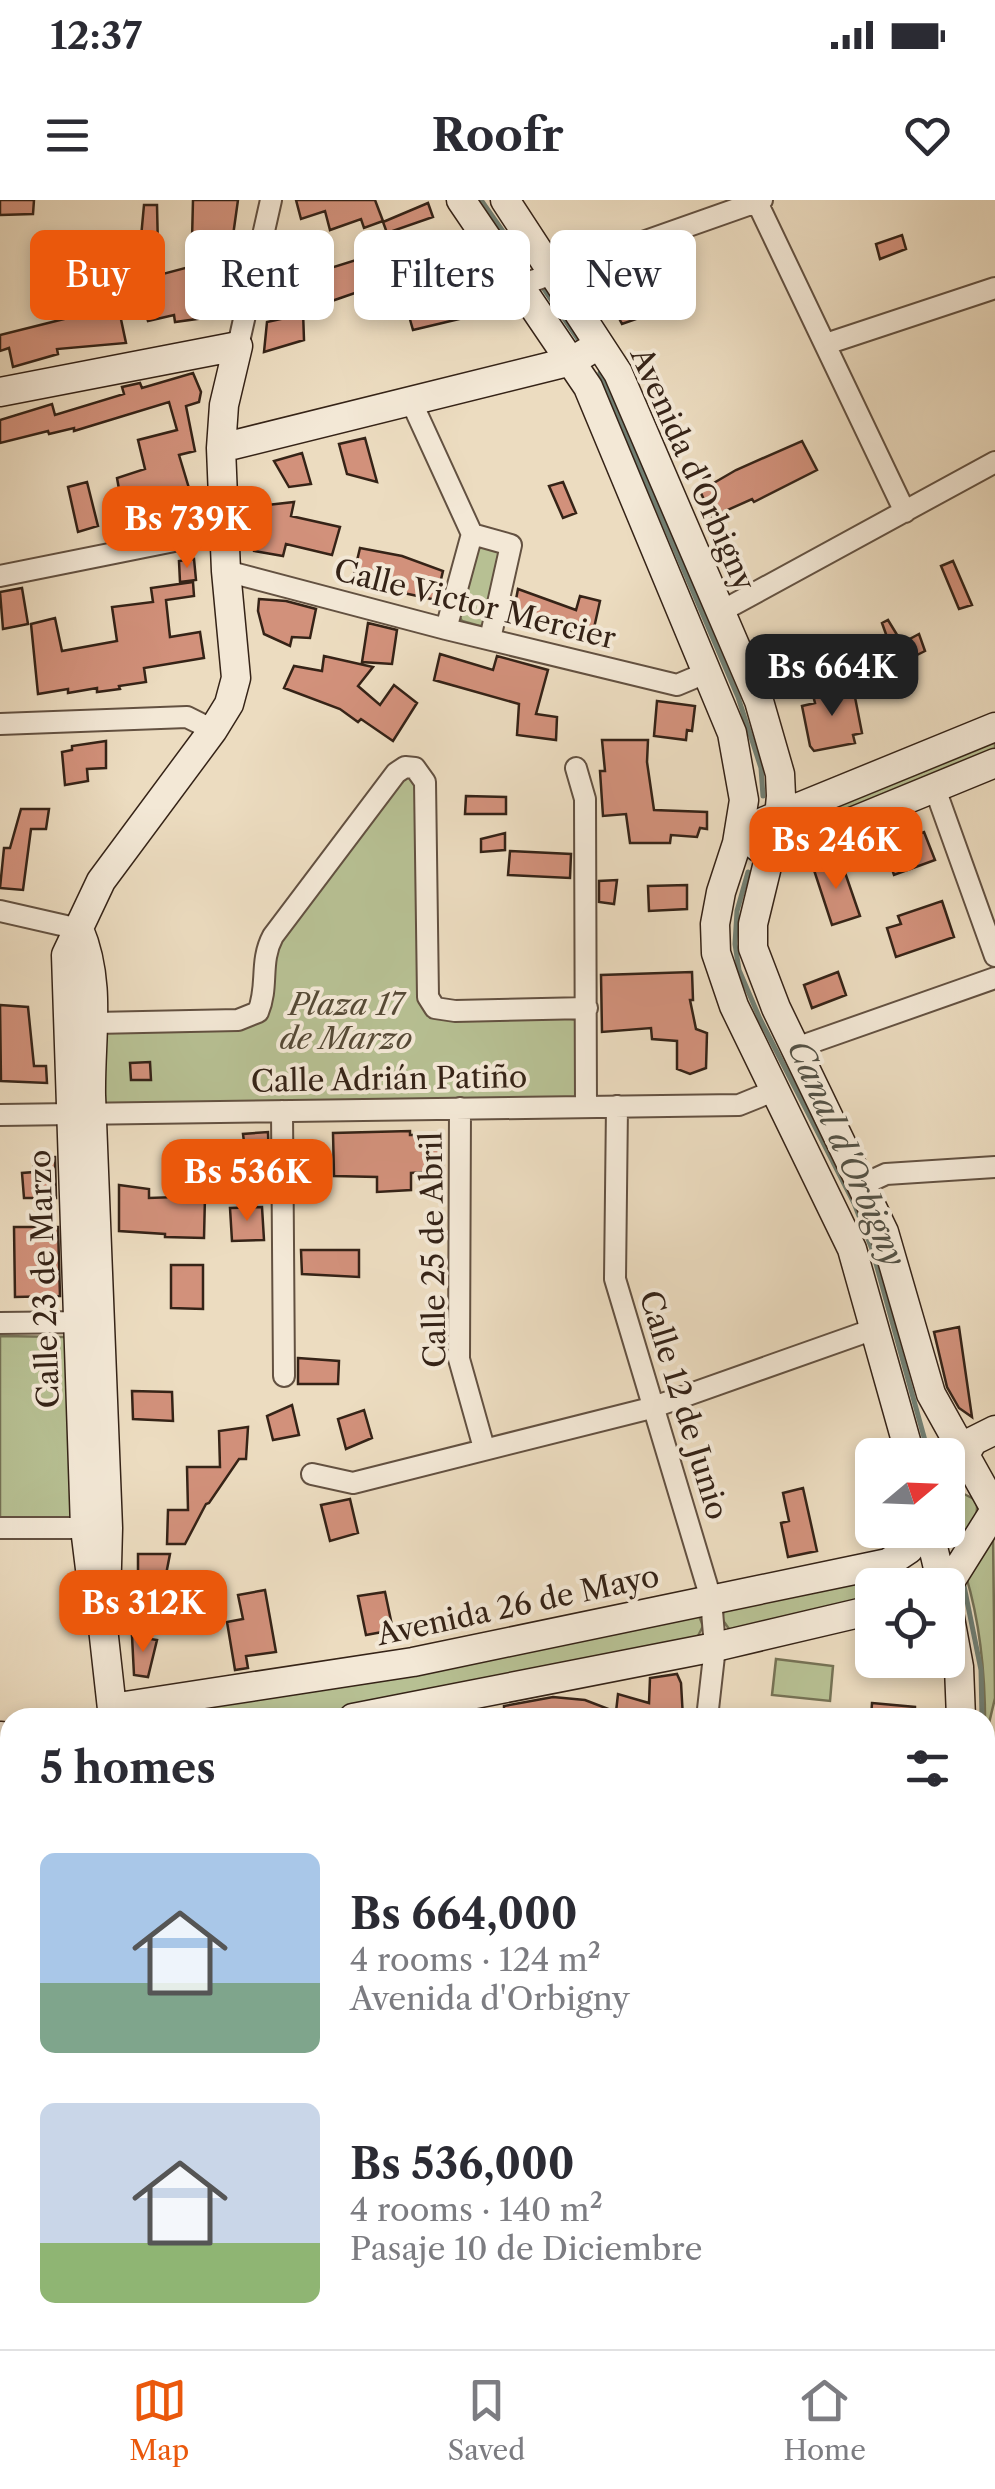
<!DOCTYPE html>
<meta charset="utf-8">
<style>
body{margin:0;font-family:"Libre Caslon Text",serif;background:#f2f2f3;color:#2b2b33;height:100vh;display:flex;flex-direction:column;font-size:38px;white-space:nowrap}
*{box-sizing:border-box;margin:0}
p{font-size:32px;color:#7c7c81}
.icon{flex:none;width:55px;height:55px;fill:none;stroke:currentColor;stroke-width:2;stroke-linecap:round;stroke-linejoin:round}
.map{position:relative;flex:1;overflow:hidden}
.side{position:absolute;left:0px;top:1508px;width:995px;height:642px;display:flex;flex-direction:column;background:#fff;border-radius:30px 30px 0 0;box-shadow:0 5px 15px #0003}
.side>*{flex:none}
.top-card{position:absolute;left:30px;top:30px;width:935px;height:90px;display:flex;gap:20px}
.needle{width:65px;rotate:71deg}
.controls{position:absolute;left:855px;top:1238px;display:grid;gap:20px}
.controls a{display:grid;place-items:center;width:110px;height:110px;border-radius:15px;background:#fff;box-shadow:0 5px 15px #0003;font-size:50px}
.price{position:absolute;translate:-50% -85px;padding:0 22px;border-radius:20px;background:#ea580c;color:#fff;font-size:32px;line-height:65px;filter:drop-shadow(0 2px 5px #0008)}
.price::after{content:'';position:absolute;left:50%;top:60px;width:30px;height:22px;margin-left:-15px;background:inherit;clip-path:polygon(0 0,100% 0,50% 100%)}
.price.on{background:#222;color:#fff}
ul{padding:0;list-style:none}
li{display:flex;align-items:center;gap:30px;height:250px;padding:0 40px}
li span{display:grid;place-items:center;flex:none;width:280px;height:200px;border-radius:15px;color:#555}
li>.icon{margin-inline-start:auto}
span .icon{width:120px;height:120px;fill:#fffc;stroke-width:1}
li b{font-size:42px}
h2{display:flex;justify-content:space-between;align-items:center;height:120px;padding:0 40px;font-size:42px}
.tag{padding:0 35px;border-radius:15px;background:#fff;box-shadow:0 5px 15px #0003;font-size:35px;line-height:90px}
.tag.on{background:#ea580c;color:#fff}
.status{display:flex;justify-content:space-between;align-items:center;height:70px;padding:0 50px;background:#fff;direction:ltr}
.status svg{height:28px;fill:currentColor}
header{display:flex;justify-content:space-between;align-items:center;height:130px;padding:0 40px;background:#fff;font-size:45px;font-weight:700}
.menu{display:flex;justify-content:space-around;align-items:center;height:140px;border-top:2px solid #e1e1e2;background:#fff;font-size:28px;color:#7c7c81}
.menu a{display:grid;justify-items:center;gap:5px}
.menu .on{color:#ea580c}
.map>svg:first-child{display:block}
</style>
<div class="status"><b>12:37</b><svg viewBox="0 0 49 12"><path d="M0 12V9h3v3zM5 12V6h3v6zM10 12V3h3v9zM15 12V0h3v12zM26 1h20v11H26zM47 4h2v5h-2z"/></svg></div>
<header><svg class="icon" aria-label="menu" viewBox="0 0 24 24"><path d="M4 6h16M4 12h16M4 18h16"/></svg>Roofr<svg class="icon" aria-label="heart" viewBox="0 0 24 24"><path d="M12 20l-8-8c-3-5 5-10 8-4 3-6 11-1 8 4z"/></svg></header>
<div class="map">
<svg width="995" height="2149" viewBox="0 0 995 2149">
<rect width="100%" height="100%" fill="#ecdcc0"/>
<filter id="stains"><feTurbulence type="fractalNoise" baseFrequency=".002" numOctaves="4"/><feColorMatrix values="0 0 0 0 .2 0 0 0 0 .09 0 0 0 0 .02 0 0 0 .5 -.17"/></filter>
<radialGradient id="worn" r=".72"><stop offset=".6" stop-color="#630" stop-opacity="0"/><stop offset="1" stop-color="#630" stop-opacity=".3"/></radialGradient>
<path fill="#b7c093" stroke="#767255" stroke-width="2.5" d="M477 343 503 350 486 423 480 426 462 421 458 415Z
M995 538V550L812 624 809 622V617Z
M407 576 417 583 422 797 579 820 581 892 574 897 101 904 106 830 252 821 270 754 397 581Z
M0 1136 66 1137 76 1318 0 1323Z
M962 1293 976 1300C980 1315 971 1333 956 1338L948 1303 955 1295Z
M993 1335 995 1498 985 1540C986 1485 982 1429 966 1376Z
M909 1370 918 1375 919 1385H872V1400L737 1430 729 1429 722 1419 725 1405Z
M698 1413 703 1426 697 1438 311 1517 139 1518Z
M776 1459 833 1466 830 1501 772 1495Z"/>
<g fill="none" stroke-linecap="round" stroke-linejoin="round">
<path stroke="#717f73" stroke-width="5" d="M481 0 526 64
M544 89 580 142
M600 173 738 497 761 568 763 596
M748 672 737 711 735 744 739 770 760 819 854 1003 872 1049 929 1255
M948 1320 952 1335
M964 1386 981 1470 982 1518
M922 2149 923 2140"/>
</g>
<path fill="#d2917b" stroke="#352317" stroke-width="2.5" d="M0 0H34L33 14 0 15Z
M193 0H238L231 50 222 53 221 88 203 90 205 118 175 122 174 115 148 121 126 52 140 48 144 5H157L158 48H163V74L197 65 189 40H192Z
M296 0H375L383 21 364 28 361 19 330 30 325 11 301 19Z
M428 3 433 17 387 33 383 22Z
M902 35 906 49 880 59 876 44Z
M445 41 459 57 303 111 304 140 264 152 267 122 285 118 277 91 282 90 283 56 312 47 318 72 356 60 359 69Z
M53 46 78 57 71 80 43 72Z
M641 67 656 112 622 124 600 82Z
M476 98 480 114 413 130 409 116Z
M119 110 126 143 57 149 58 154 13 167 9 148 0 151V135L68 118Z
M193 173 201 192 199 202 186 206 195 251 179 255 191 295 158 304 155 291 121 300 117 278 145 269 138 240 177 230 169 202 74 231V228L49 234 48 231 0 243V220L52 204 55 215 124 194 122 187 140 183 142 188Z
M365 238 377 282 347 274 339 244Z
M802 241 817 270 754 302 752 299 712 317 700 291 736 270Z
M302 253 311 284 289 287 274 261Z
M87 282 98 326 78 332 68 287Z
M563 282 576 313 563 318 549 286Z
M294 302 291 316 340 327 332 355 286 344 283 356 254 351 250 307Z
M360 348 402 356 443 371 436 400 399 392 401 381 352 382Z
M194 359 196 380 180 382 179 361Z
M953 361 972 405 959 409 941 366Z
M193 382 194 396 166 400 170 437 200 432 204 458 144 468 146 482 119 486 120 489 97 492V488L68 493V489L38 494 31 424 55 418 62 451 117 441 112 407 153 402 151 388Z
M22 388 28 424 3 429 0 392Z
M518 389 576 410 580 396 600 401 592 437 513 415Z
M259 399 286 401 316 409 310 438 292 437 290 446 264 434 258 411Z
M888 420 902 443 919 434 925 451 897 465 882 423Z
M368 423 397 430 392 464 362 462Z
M440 454 493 470 497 456 548 470 536 514 557 517 556 540 517 535 519 504 434 480Z
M324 456 373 467 358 486 380 505 394 485 417 503 393 541 361 519 358 522 340 509 284 488 294 466 322 471Z
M853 487 862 533 853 535 855 543 814 551 810 546 802 506 815 503 813 495Z
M657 501 695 506 692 531 687 530 686 540 654 536Z
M602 540H648L647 562 654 610 707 612V629L700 628 697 637 671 635 670 643H630L626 614 603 616 600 571H605Z
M106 541V568L87 569 88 581 65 585 62 552 72 550V546Z
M466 596 506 597V614H465Z
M21 609H49L46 629H31L23 690 0 688 4 648H10Z
M924 632 935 660 894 675 884 646Z
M505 633V650L481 652V639Z
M510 651 571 654 570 678 508 675Z
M840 658 860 716 832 725 813 667Z
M617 680 614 704 599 702V681Z
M687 685V709L649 711 648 686Z
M942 701 954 737 896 757 887 728 901 724 898 716Z
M692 772 693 800H690L696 829 707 833 706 868 690 874 677 869V841L652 839 651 828 602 832 601 775Z
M838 772 846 795 812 808 804 785Z
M0 805 28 807 34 866H46L47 883 1 881Z
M150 862 151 880H131L130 863Z
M410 931V935H442L443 971 411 973V990L377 992V977L334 976 333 933Z
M268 932 269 966H247L243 934Z
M55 957 56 998H24L22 973 34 972 33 958Z
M119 985 149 989V998L205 996 204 1038 165 1037V1034L119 1031Z
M262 1007 264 1040 232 1041 230 1008Z
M14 1027H58L60 1096 15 1097Z
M301 1050H359V1077L302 1074Z
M171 1065H203V1109L171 1108Z
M959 1127 972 1217 959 1208 947 1187 934 1132Z
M298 1158 339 1161 338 1184H298Z
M132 1191 172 1192 173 1221 133 1219Z
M292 1205 299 1235 273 1240 267 1216Z
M364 1210 372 1238 346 1249 338 1219Z
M248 1227 246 1259H239L209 1303 206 1304 185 1344H167L168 1310H188L187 1267H220L219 1231Z
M803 1288 817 1351 788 1357 781 1323 789 1321 783 1293Z
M350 1299 358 1333 330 1341 321 1305Z
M138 1354H170L163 1390 138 1393Z
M265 1390 276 1452 246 1456 248 1468 235 1470 227 1422 243 1419 238 1395Z
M385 1392 393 1430 366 1435 358 1396Z
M132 1436 157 1440 148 1477 134 1475Z
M677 1474 681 1483 683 1518H504V1506L553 1497 585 1500 616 1512 618 1494 649 1503 650 1478Z
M872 1503 915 1507V1518H871Z"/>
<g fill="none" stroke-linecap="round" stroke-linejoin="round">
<defs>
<path id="street" d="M756 0 905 312
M521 85 762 0
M826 144 995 88
M238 146 271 0
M411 201 472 334 446 429
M472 334 511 345 490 439
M226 371 446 429 677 485 708 472
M0 376 224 331
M720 412 995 262
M0 524 187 517 213 530
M576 568 585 599 586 906
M934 586 995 756
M0 711 79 729
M95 823 238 820 258 812C269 786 259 762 273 736L396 573 405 567 415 568 425 582 428 797 435 808 455 811 587 808
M796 848 995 778
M617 906 615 1079 711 1399 715 1447 707 1518
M460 908 459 1159 484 1248
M282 911 284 1176
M0 915 739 905 776 890
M862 985 886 974 995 967
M0 1123 88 1122
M312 1274 353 1283 651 1208 877 1128
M0 1328H98
M985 1743 995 1741
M0 1953 10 1955
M985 2097 995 2094
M487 2149V2140
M772 2149V2140"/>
<path id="secondary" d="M461 0 588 187 732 533 744 600 737 643 721 692 715 724 716 753 734 806 852 1049 910 1255
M505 0 618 173 759 501 780 574 781 596 779 617 753 724V748L776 808 884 1032 931 1194 995 1309
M0 192 238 146 224 205 221 248 226 371 236 478 229 504 213 530 101 681 66 755 85 1328 92 1385 103 1428 113 1518
M221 248 572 161 587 152
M765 621 995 527
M758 647 789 645 810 639 995 563
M79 729C102 783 90 838 91 895L108 1328 106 1402
M948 1283 973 1241 995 1230
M929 1330 942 1385
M948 1385 995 1310
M948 1407 959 1467 961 1518
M112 1508 413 1462 888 1363 909 1349 921 1330
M353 1518 715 1447 872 1410
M0 1536 10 1537
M985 1660 995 1563
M0 1731H10
M157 2140 158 2149
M904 2149V2140
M940 2149 941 2140"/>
</defs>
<use href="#street" stroke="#635141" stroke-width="24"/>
<use href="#secondary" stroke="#352317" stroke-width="31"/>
<use href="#street" stroke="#f3e8d6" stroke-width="20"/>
<use href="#secondary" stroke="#f3e8d6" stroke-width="28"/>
</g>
<g text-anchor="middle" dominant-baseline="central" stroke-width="8" stroke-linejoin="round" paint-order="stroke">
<g font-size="30" fill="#352317" stroke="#f3e8d6">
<text transform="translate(693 269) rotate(66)">Avenida d'Orbigny</text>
<text transform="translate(475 404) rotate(14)">Calle Victor Mercier</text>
<text transform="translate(389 879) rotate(-1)">Calle Adrián Patiño</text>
<text transform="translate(433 1050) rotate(-91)">Calle 25 de Abril</text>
<text transform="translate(44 1079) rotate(-92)">Calle 23 de Marzo</text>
<text transform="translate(684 1205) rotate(73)">Calle 12 de Junio</text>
<text transform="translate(518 1405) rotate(-12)">Avenida 26 de Mayo</text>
</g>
<g font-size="30" font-style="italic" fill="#564a36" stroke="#f3e8d6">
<text x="346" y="804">Plaza 17<tspan x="346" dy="34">de Marzo</tspan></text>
</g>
<g font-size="32" font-style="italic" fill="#535145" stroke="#f3e8d6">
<text transform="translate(847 953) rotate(66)">Canal d'Orbigny</text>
</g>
</g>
<rect width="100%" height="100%" filter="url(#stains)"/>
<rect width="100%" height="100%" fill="url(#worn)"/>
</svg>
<div class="controls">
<a><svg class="needle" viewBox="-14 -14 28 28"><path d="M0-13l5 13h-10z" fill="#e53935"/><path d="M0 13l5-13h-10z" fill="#7c7c81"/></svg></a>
<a><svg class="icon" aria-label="locate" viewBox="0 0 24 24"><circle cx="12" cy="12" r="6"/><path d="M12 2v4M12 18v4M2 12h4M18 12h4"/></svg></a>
</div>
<b class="price" style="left:187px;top:371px">Bs 739K</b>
<b class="price on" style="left:832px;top:519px">Bs 664K</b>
<b class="price" style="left:836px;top:692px">Bs 246K</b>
<b class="price" style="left:247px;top:1024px">Bs 536K</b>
<b class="price" style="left:143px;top:1455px">Bs 312K</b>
<div class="top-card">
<a class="tag on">Buy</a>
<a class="tag">Rent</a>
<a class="tag">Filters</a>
<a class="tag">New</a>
</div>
<section class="side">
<h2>5 homes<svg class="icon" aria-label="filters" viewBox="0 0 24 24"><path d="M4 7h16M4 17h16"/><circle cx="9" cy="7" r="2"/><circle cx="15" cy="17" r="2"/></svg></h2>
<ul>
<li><span style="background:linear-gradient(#a9c7e8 65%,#7fa58c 0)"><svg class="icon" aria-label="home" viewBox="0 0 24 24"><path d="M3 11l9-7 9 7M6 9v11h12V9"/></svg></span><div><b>Bs 664,000</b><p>4 rooms · 124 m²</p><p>Avenida d'Orbigny</p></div></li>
<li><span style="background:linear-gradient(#c9d6e8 70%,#8fb573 0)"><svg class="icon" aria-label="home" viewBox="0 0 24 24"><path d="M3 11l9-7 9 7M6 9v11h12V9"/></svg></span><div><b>Bs 536,000</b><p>4 rooms · 140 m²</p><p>Pasaje 10 de Diciembre</p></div></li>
</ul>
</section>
</div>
<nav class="menu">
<a class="on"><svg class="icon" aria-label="map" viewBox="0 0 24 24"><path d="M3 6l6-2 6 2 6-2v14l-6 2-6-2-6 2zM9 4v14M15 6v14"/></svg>Map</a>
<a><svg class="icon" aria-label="saved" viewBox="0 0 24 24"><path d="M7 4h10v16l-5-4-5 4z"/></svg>Saved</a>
<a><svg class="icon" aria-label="home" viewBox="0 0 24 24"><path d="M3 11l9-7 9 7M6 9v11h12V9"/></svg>Home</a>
</nav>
